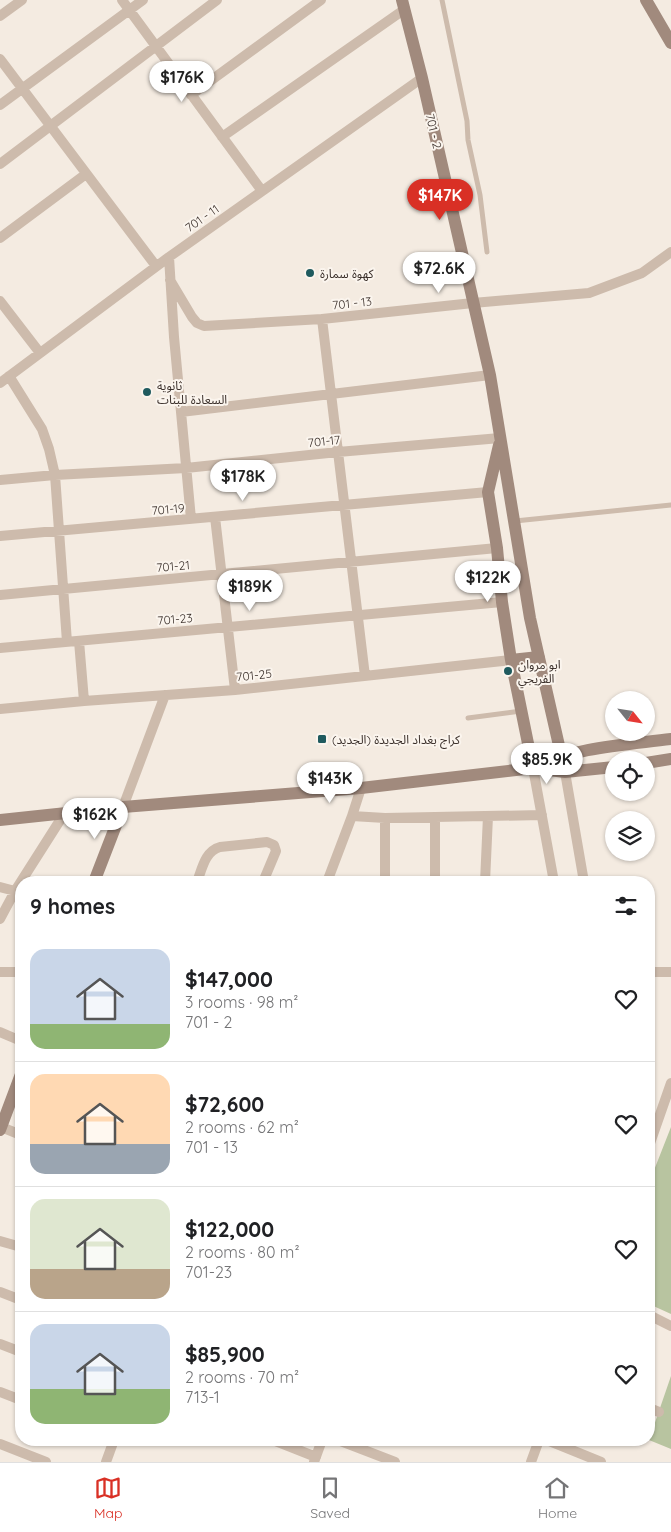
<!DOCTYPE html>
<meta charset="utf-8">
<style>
body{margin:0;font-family:Quicksand,"Noto Sans Arabic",sans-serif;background:#f2f2f2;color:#202124;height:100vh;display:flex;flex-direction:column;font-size:19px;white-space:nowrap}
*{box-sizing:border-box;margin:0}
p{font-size:16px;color:#757577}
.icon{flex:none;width:28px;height:28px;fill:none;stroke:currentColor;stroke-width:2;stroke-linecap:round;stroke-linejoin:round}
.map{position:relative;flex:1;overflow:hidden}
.side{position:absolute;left:15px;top:876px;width:640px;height:570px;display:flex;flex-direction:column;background:#fff;border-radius:20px;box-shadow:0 1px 4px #0004}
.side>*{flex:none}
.needle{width:32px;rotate:120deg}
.buttons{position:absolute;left:605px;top:691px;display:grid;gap:10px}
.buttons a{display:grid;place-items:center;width:50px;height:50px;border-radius:50%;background:#fff;box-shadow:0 1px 4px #0004;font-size:25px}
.price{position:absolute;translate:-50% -42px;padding:0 11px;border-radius:18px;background:#fff;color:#222;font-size:16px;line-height:32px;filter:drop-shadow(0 1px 2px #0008)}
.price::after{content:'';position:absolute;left:50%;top:30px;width:15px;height:11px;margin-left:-8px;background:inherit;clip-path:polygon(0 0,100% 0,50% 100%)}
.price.active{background:#d93025;color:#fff}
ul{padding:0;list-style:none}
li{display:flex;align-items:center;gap:15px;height:125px;padding:0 15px}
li+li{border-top:1px solid #e0e0e0}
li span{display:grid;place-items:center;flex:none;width:140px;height:100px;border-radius:15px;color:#555}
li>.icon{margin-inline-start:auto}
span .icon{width:60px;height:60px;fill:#fffc;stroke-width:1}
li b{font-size:21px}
h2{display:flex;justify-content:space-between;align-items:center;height:60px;padding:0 15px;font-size:21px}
.dock{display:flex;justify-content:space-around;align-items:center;height:70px;border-top:1px solid #e0e0e0;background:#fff;font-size:14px;color:#757577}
.dock a{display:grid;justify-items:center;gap:2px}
.dock .active{color:#d93025}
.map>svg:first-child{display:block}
</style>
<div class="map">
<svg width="671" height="1462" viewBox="0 0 671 1462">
<rect width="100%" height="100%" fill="#f4ebe1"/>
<path fill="#b8c4a0" d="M671 1127V1314L649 1304V1183Z
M671 1376V1449L649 1440Z"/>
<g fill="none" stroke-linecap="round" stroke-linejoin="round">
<path stroke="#cdbbac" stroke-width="5" d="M442 0 467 121 468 140 480 195 487 252
M515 521 671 505
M468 718 521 711"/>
<path stroke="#cdbbac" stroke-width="10" d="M122 0 262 191
M0 16 22 0
M0 59 156 266
M191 95 321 0
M0 105 143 0
M222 137 405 9
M0 164 217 0
M0 238 86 174
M169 257 174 337 191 519
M170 280 192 317 197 323 204 326 322 319 473 303 589 293 642 273 671 252
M0 301 40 353
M322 319 365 676
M9 376 42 429 49 449 55 475 67 642
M0 383 169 257 422 78
M181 412 490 375
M0 480 55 475 186 468 338 452 500 438
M215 517 235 690
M0 536 488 492
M0 595 497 548
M79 641 84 701
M0 648 502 602
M0 709 84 701 235 690 511 660
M533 768 554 882
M565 772 584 882
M123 807 165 695
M352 816 385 818 542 815
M197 882C202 869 205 851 220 847L267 842 274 845 276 851 263 882
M327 882 352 816 361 788
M385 882V818
M435 882V817
M485 882 488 816
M0 887 15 891
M0 919 15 891 64 814
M0 972H21
M649 972H671
M0 1032 21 1041
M1 1127 21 1135
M649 1146 671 1083
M0 1241 21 1247
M0 1292 21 1300
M649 1315 671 1326
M0 1344 21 1352
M0 1392 21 1400
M649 1408 659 1412
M273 1440 316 1457
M338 1440 395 1462
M547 1440 601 1462
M0 1444 46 1462
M106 1462 114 1440
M314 1462 322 1440
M531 1462 539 1440"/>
<path stroke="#a18a7d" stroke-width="12" d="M402 0 422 78 490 375 530 618 565 772
M646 0 671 43
M499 445 488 492 497 548 502 602 511 660 533 768
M511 660 539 657
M646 763 671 759
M533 768 565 772 614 767
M0 820 123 807 361 788 533 768C575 747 625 745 671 739
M94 882 123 807
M0 1130 21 1074"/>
</g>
<g fill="#1f5a5e" stroke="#fbf5ee" stroke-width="2">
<circle cx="310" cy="273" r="5"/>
<circle cx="147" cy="392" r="5"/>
<circle cx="508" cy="671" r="5"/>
<rect x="317" y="734" width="10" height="10" rx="2.5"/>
</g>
<g text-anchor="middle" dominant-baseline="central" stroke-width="4" stroke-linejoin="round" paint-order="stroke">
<g font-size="12" fill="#3b302b" stroke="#fbf5ee">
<text transform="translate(434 131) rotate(77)">701 - 2</text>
<text transform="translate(202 218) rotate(-35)">701 - 11</text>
<text transform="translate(352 303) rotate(-6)">701 - 13</text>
<text transform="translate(324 441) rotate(-6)">701-17</text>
<text transform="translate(168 509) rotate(-5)">701-19</text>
<text transform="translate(173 566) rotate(-5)">701-21</text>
<text transform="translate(175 619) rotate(-5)">701-23</text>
<text transform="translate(254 675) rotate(-6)">701-25</text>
</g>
<g font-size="12" fill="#3b302b" stroke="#fbf5ee" text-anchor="start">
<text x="320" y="273">كهوة سمارة</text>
<text x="157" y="385">ثانوية<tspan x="157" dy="14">السعادة للبنات</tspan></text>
<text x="518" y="664">ابو مروان<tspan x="518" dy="14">الفريجي</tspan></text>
<text x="332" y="739">كراج بغداد الجديدة (الجديد)</text>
</g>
</g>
</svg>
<div class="buttons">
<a><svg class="needle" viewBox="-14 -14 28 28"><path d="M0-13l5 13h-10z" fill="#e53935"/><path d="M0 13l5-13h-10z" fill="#757577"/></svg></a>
<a><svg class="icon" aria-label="locate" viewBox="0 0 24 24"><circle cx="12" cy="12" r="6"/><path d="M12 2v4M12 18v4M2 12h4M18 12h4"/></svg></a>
<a><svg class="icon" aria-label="layers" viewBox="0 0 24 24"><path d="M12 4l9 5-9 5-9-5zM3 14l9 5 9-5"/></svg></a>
</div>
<b class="price" style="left:182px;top:103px">$176K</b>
<b class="price active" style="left:440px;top:221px">$147K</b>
<b class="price" style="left:439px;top:294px">$72.6K</b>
<b class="price" style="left:243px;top:502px">$178K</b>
<b class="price" style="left:488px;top:603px">$122K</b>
<b class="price" style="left:250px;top:612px">$189K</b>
<b class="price" style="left:547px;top:785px">$85.9K</b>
<b class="price" style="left:330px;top:804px">$143K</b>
<b class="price" style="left:95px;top:840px">$162K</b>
<section class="side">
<h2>9 homes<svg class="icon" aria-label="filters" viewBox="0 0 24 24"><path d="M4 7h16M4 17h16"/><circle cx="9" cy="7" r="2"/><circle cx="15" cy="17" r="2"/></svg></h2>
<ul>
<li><span style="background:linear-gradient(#c9d6e8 75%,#8fb573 0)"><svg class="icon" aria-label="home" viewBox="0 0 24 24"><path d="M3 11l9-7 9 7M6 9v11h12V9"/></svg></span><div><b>$147,000</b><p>3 rooms · 98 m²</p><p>701 - 2</p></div><svg class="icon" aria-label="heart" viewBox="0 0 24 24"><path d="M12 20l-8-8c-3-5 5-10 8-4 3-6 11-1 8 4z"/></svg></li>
<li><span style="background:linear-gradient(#ffd9b3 70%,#9aa5b1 0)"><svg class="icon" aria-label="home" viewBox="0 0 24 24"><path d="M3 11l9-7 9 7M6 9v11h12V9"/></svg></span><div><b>$72,600</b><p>2 rooms · 62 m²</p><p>701 - 13</p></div><svg class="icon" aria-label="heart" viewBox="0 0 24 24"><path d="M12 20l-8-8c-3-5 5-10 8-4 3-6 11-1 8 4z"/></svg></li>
<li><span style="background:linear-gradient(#dfe7d0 70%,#b9a48a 0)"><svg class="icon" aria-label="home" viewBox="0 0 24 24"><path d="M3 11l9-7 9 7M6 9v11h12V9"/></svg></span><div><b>$122,000</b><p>2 rooms · 80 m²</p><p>701-23</p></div><svg class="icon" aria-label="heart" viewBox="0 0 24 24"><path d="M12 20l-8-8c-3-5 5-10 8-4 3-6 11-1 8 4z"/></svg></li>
<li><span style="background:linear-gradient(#c9d6e8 65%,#8fb573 0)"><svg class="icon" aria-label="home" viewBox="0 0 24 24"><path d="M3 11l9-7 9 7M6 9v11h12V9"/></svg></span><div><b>$85,900</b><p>2 rooms · 70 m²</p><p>713-1</p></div><svg class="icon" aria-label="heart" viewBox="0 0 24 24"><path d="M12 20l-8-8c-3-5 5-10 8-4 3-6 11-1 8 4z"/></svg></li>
</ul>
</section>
</div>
<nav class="dock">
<a class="active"><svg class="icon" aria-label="map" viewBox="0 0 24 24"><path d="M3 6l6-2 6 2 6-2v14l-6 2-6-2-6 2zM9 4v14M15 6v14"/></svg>Map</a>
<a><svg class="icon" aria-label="saved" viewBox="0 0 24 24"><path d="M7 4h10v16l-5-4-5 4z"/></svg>Saved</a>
<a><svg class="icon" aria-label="home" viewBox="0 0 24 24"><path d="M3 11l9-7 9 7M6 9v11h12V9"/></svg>Home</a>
</nav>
